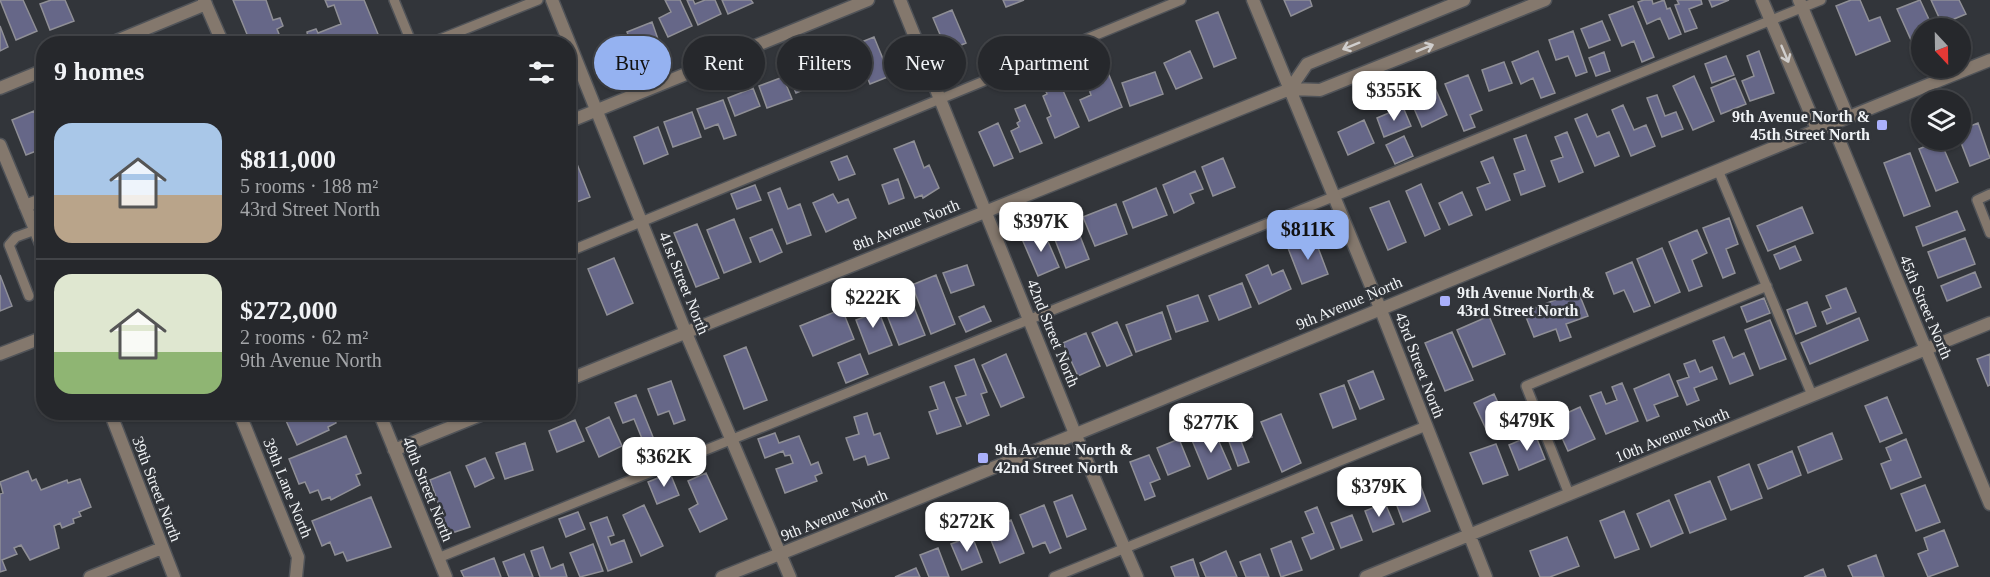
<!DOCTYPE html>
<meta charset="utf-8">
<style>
body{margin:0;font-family:"Times New Roman",serif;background:#2e3034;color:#f1f3f6;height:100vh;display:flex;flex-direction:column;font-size:22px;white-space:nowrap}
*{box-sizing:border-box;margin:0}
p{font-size:20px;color:#a4a6a9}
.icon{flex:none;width:33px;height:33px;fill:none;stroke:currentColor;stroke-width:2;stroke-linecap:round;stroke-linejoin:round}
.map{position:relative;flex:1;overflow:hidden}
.drawer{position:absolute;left:36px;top:36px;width:540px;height:384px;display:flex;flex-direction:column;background:#26282c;border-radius:24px;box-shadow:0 2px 4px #0004,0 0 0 2px #424448}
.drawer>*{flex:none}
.guide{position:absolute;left:594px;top:36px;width:570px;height:54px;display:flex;gap:12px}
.needle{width:39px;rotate:158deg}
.controls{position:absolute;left:1911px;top:18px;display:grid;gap:12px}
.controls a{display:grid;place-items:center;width:60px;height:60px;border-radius:50%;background:#26282c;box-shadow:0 2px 4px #0004,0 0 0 2px #424448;font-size:30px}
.price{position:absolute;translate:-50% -51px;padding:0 14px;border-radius:12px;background:#fff;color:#222;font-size:20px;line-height:39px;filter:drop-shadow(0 2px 3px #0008)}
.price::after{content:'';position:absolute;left:50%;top:36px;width:18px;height:14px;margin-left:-9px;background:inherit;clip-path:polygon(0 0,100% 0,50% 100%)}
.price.on{background:#95b2f1;color:#111}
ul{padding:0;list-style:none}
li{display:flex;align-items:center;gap:18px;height:150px;padding:0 18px}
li+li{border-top:2px solid #424448}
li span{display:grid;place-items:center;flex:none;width:168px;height:120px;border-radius:18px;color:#555}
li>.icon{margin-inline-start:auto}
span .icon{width:72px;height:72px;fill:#fffc;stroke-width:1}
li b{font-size:26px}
h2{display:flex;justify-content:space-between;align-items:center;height:72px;padding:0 18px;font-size:26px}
.chip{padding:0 21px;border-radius:27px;background:#26282c;box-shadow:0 2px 4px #0004,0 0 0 2px #424448;font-size:21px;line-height:54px}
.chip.on{background:#95b2f1;color:#111}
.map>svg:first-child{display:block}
</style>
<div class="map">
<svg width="1990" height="577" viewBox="0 0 1990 577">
<rect width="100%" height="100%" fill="#32353a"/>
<path fill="#666788" stroke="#8f8f96" stroke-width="1.5" d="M0 0H23L37 31 16 40Z
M51 0H65L74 21 50 30 40 4Z
M233 0H266L273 20 280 18 283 26 277 29 283 44H251Z
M325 0H364L380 39 369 44H294L308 38 307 32 316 29 318 33 341 24 334 5 328 7Z
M665 0H680L692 26 668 37 659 18 671 12Z
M687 0H693L695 4 705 0H715L721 14 698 25Z
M722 0H751L753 3 728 14Z
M1003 0H1024L1006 7Z
M1284 0H1310L1312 6 1291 16Z
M1644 0H1652L1653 4 1664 0 1667 9 1670 8 1681 34 1669 39 1660 18 1647 24 1638 2Z
M1677 0H1701L1702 4 1689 9 1697 28 1685 32 1675 5 1679 4Z
M1709 0H1729L1712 7Z
M1851 0H1860L1869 21 1880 17 1890 41 1856 55 1836 6Z
M1920 0 1933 28H1922V35L1911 40 1897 9Z
M1931 0H1959L1966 14 1942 24Z
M1633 6 1654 57 1642 62 1634 41 1622 46 1609 15Z
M952 10 966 43 947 51 933 18Z
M1218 12 1236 58 1214 67 1196 21Z
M1602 21 1610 40 1589 48 1581 29Z
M652 22 659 42 635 52 627 32Z
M0 26 8 47 0 51Z
M1573 31 1587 72 1576 76 1568 56 1556 60 1549 40Z
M513 36 516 44H503L502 41Z
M874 37 890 76 870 84 854 45Z
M845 49 853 69 828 78 820 59Z
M1190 51 1202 78 1176 89 1164 63Z
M1538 51 1555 93 1541 98 1533 78 1521 84 1512 62Z
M1759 51 1774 93 1750 101 1742 81 1754 76 1747 56Z
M1604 52 1610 71 1596 76 1589 58Z
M1726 56 1734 75 1712 83 1705 64Z
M814 62 822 82 796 93 787 73Z
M1504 62 1512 83 1489 91 1482 70Z
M1155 72 1163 94 1130 106 1122 83Z
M1109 75 1122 107 1089 121 1080 100 1091 95 1087 84Z
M1468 75 1482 110 1470 115 1475 127 1464 131 1445 84Z
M1694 76 1714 121 1693 130 1673 86Z
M783 77 792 99 767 108 759 86Z
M1057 77 1079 127 1055 138 1047 118 1051 116 1043 96 1047 94 1043 84Z
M1735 78 1746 104 1721 114 1711 88Z
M753 88 760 106 735 116 728 98Z
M1435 88 1447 115 1422 127 1410 99Z
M1657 95 1665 116 1676 112 1683 129 1662 137 1647 98Z
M723 100 736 135 724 139 718 124 705 129 697 109Z
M1025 105 1042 143 1020 152 1011 131 1019 127 1017 123 1020 121 1015 109Z
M1623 105 1634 130 1646 125 1655 146 1631 156 1612 110Z
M1403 107 1411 126 1384 137 1377 118Z
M34 111 44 135V148L26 155 12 120Z
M692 112 701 137 673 147 664 122Z
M1587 114 1597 137 1609 132 1619 156 1595 166 1575 119Z
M1364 120 1374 143 1348 155 1338 132Z
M998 123 1013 158 994 166 979 132Z
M1978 123 1990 158 1970 166 1960 140V130Z
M658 127 668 154 644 164 634 137Z
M1567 132 1583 172 1559 182 1551 161 1563 157 1555 137Z
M1526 135 1545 186 1521 195 1514 174 1525 170 1514 139Z
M1404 136 1413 156 1395 164 1386 145Z
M1940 140 1958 182 1936 191 1919 149Z
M914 141 924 168 929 165 939 188 923 198 922 195 915 198 894 149Z
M1910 153 1930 206 1904 216 1884 163Z
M847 156 855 174 839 180 831 162Z
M1493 157 1510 200 1486 210 1477 188 1490 183 1481 162Z
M1223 158 1235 187 1213 196 1202 167Z
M575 159 590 197 569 205 568 162Z
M1195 171 1203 189 1190 194 1194 203 1174 213 1163 185Z
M898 179 904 198 889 204 882 185Z
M1421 184 1440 229 1425 236 1406 191Z
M755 185 761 200 737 209 731 194Z
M780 188 788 209 800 204 811 235 787 244 768 193Z
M1156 188 1167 215 1133 228 1123 202Z
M1462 192 1472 215 1449 225 1439 203Z
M833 194 838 203 848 199 856 218 826 232 813 203Z
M1389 201 1406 242 1388 250 1370 208Z
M1116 204 1127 234 1095 246 1083 217Z
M1802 207 1813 233 1768 251 1757 226Z
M1957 211 1965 230 1923 246 1916 227Z
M1073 218 1089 259 1066 268 1050 227Z
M1729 218 1738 244 1726 249 1735 273 1723 278 1703 228Z
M734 219 751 262 724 273 707 230Z
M697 224 719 278 696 287 674 233Z
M772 229 782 252 760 262 750 238Z
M1043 230 1059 267 1038 276 1022 239Z
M1697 230 1707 253 1692 260 1702 286 1689 291 1669 242Z
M1314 237 1328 274 1302 284 1288 248Z
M1965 238 1975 264 1938 278 1928 252Z
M1795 246 1801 260 1780 269 1774 255Z
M1662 248 1680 292 1655 303 1637 259Z
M614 258 633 303 607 315 588 269Z
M1632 262 1650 306 1634 312 1624 290 1614 294 1606 273Z
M967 265 974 285 951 293 943 273Z
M1268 265 1272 275 1283 270 1291 289 1259 304 1246 275Z
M1975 272 1981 287 1947 301 1941 286Z
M0 275 12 306 0 311Z
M936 275 955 324 931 334 912 285Z
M1242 283 1251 307 1219 320 1209 296Z
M906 288 925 335 899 345 885 310 898 305 893 293Z
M1846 288 1856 312 1827 324 1822 312 1831 308 1826 296Z
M1578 291 1588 316 1566 324 1571 337 1560 341 1556 329 1534 337 1524 312Z
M1198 295 1208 321 1176 332 1167 306Z
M1764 298 1770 313 1747 322 1741 307Z
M874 300 892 345 869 354 856 320 867 316 863 305Z
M1807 302 1816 326 1796 334 1787 310Z
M984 306 991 321 966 332 959 317Z
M842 309 854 339 813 356 800 326Z
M1162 312 1171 339 1136 352 1126 325Z
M1489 316 1505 354 1473 367 1457 330Z
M1859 318 1868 340 1810 364 1801 343Z
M1770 320 1786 359 1760 369 1745 330Z
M1117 322 1132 355 1107 366 1092 333Z
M1452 332 1473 380 1445 391 1425 343Z
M1086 333 1100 366 1078 376 1063 343Z
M1724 337 1733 358 1744 353 1753 375 1730 384 1713 341Z
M746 347 767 400 744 409 724 356Z
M860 354 868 374 846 383 838 363Z
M1006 354 1024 397 1001 407 982 365Z
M1990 354V385L1988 386 1977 359Z
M974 359 987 392 981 394 989 415 967 424 956 398 966 395 955 366Z
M1695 360 1700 372 1712 367 1717 379 1694 388 1699 400 1687 405 1677 381 1689 377 1684 364Z
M1373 371 1384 399 1360 409 1348 381Z
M1669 374 1678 396 1654 405 1659 416 1647 421 1634 389Z
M671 381 685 420 674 424 669 411 658 415 648 389Z
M944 382 961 426 937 434 929 412 938 409 930 387Z
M1622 383 1638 421 1606 434 1590 396 1601 392 1606 404 1617 400 1612 387Z
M1344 385 1356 419 1333 428 1320 394Z
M1494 394 1500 407 1510 403 1516 416 1486 429 1474 403Z
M636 395 653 437 643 441 634 419 623 423 615 403Z
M1887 397 1902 433 1880 442 1865 406Z
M1562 403 1567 413 1580 407 1595 439 1568 451 1549 409Z
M268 412H332L336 423 328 427 329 430 297 445 283 414 271 419Z
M867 413 874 435 880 433 889 458 868 465 865 456 854 460 846 438 859 434 854 417Z
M1281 414 1301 463 1282 472 1261 422Z
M609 417 622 446 599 457 586 428Z
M1244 417 1252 437 1241 441 1249 462 1238 466 1223 425Z
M575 420 584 441 557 452 549 431Z
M1213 428 1231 469 1208 479 1191 438Z
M775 433 779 443 799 436 811 465 818 462 822 473 815 476 817 481 785 493 776 469 793 463 790 455 785 456 783 451 765 458 758 439Z
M1832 433 1842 459 1808 473 1798 447Z
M1535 434 1545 459 1519 470 1509 445Z
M346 436 361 473 356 475 360 485 331 500 330 497 322 500 318 490 310 493 305 482 299 484 289 459Z
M1179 439 1190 466 1168 475 1157 448Z
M1906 439 1921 477 1891 489 1881 464 1891 460 1886 448Z
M525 443 533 470 505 479 496 453Z
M1496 444 1508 475 1483 484 1470 453Z
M1792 451 1801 475 1768 489 1758 465Z
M1149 455 1160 479 1150 483 1155 496 1145 500 1130 462Z
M485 458 494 478 475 487 466 466Z
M1749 464 1762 498 1731 510 1718 477Z
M28 471 32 481 36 479 41 490 67 480 68 483 80 479 91 507 79 512 81 516 73 519 74 523 62 528 60 523 54 526 59 548 30 560 21 545 14 548 17 554 2 560 6 570 0 572V494L3 493 0 482Z
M450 472 470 527 449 534 430 480Z
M670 473 679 495 657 504 648 482Z
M706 473 727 519 700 532 689 509 698 504 688 481Z
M1401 474 1405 485 1418 479 1430 511 1403 522 1387 479Z
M1710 481 1726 519 1690 533 1675 495Z
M1925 485 1940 522 1916 531 1901 494Z
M1072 495 1086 529 1067 537 1054 502Z
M371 497 391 547 347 561 343 552 335 555 330 542 322 546 312 521Z
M1669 500 1683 533 1651 547 1637 514Z
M1385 503 1394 524 1373 532 1365 511Z
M644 505 663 546 641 556 623 515Z
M1044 505 1061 548 1050 553 1045 542 1033 547 1020 515Z
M1317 507 1334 549 1311 559 1302 538 1314 533 1305 512Z
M1624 511 1639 549 1615 558 1600 521Z
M578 512 585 529 566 537 559 519Z
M1352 515 1362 540 1341 548 1331 523Z
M607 517 614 535 608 537 611 545 624 540 632 562 608 571 590 523Z
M1011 520 1024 553 1000 563 987 530Z
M1944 530 1958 566 1928 577 1918 554 1928 550 1924 538Z
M972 536 982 562 962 570 951 544Z
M1567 537 1579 566 1550 577H1540L1530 551Z
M1291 541 1302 570 1281 577 1271 549Z
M593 544 603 571 580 577 570 553Z
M543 547 551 569 563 564 567 577H540L531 551Z
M938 548 949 577H929L920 555Z
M1226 551 1237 577H1206L1200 563Z
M524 554 533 577H509L503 562Z
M1260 554 1269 577H1246L1240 562Z
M1876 555 1884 577H1853L1848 566Z
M494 558 501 577H464L461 571Z
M1193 559 1199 577H1175L1171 567Z
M916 568 920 577H895Z
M1823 569 1826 577H1804Z"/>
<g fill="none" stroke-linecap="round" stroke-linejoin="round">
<defs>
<path id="service" d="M394 0 412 44
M428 44 538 0
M1718 170 1812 395
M1990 194 1977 200 1990 233
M568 252 1181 0
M29 296 9 245 16 237 35 230
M1569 494 1526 386 1767 286
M438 558 1821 0
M1054 577 1426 426"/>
<path id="minor" d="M204 0 223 44
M552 0 686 333 790 577
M900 0 1076 436 1137 577
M1253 0 1380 308 1486 577
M1762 0 1817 129
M1799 0 1848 117
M109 44 206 4
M0 88 44 70
M1290 89 1307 64 1464 0
M568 122 868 0
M1832 123 1990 504
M0 145 44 251
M25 206 44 199
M0 354 44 337
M568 380 1290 89 1320 90 1545 0
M110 412 174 577
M239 412 298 557 296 577
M379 412 446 577
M394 450 488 412
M90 577 162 548
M1366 577 1990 323"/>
<path id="tertiary" d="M722 577C1146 409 1566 230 1990 60"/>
</defs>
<use href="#service" stroke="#505358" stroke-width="12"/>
<use href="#minor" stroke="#505358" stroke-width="15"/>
<use href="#tertiary" stroke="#505358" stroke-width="15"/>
<use href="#service" stroke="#84786d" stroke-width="9"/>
<use href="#minor" stroke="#84786d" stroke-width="12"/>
<use href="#tertiary" stroke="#84786d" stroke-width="12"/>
</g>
<defs><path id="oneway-shaft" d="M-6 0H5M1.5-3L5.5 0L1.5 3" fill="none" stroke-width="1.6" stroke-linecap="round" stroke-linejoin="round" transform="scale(1.5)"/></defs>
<g stroke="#d0cecd">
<use href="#oneway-shaft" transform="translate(1351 46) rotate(158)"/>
<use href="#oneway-shaft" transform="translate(1425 48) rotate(-22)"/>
<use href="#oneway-shaft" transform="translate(1785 54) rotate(67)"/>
</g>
<g fill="#aab0fb" stroke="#32353a" stroke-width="2">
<rect x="1876" y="119" width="12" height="12" rx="3"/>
<rect x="1439" y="295" width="12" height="12" rx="3"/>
<rect x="977" y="452" width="12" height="12" rx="3"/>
</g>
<g text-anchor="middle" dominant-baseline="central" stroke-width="5" stroke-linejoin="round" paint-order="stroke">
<g font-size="16" font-weight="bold" fill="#f0f3f6" stroke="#32353a" text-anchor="start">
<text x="1870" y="116" text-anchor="end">9th Avenue North &amp;<tspan x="1870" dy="18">45th Street North</tspan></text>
<text x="1457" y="292">9th Avenue North &amp;<tspan x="1457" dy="18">43rd Street North</tspan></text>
<text x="995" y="449">9th Avenue North &amp;<tspan x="995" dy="18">42nd Street North</tspan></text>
</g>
<g font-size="16" fill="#f0f3f6" stroke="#32353a">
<text transform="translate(906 225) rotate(-22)">8th Avenue North</text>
<text transform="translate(684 283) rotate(68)">41st Street North</text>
<text transform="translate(1349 303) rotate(-23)">9th Avenue North</text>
<text transform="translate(1926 307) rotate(67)">45th Street North</text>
<text transform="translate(1053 333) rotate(68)">42nd Street North</text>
<text transform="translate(1420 365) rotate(69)">43rd Street North</text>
<text transform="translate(1672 435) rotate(-22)">10th Avenue North</text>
<text transform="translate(288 488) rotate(68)">39th Lane North</text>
<text transform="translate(157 489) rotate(69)">39th Street North</text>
<text transform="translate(428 489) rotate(68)">40th Street North</text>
<text transform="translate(834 515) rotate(-22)">9th Avenue North</text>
</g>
</g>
</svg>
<div class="controls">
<a><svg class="needle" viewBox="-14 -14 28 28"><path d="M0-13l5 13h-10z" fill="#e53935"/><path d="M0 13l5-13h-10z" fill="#a4a6a9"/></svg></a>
<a><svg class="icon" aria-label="layers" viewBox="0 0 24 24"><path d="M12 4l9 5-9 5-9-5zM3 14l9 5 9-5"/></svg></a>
</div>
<b class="price" style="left:1394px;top:122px">$355K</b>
<b class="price" style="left:1041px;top:253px">$397K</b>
<b class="price on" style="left:1308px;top:261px">$811K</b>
<b class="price" style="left:873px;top:329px">$222K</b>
<b class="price" style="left:1527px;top:452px">$479K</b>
<b class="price" style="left:1211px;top:454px">$277K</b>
<b class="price" style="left:664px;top:488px">$362K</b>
<b class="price" style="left:1379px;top:518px">$379K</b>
<b class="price" style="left:967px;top:553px">$272K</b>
<div class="guide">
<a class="chip on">Buy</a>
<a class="chip">Rent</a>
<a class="chip">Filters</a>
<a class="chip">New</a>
<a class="chip">Apartment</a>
</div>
<section class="drawer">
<h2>9 homes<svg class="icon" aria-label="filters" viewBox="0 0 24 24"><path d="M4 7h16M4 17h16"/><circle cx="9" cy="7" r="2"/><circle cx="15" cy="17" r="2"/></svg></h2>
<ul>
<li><span style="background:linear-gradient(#a9c7e8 60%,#b9a48a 0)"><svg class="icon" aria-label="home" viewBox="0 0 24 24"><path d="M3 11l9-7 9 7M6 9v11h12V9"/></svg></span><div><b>$811,000</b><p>5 rooms · 188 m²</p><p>43rd Street North</p></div></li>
<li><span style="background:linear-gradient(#dfe7d0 65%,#8fb573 0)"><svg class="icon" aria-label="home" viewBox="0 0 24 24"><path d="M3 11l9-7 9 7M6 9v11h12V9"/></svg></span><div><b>$272,000</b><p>2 rooms · 62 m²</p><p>9th Avenue North</p></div></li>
</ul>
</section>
</div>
